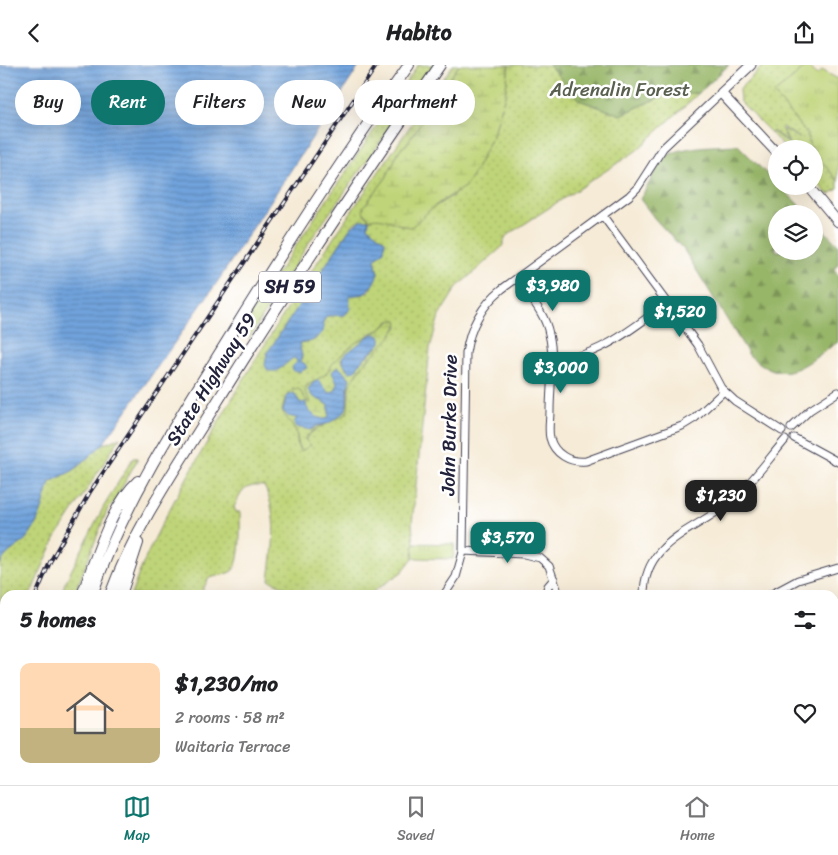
<!DOCTYPE html>
<meta charset="utf-8">
<style>
body{margin:0;font-family:Sriracha,sans-serif;background:#f6f6f6;color:#202124;height:100vh;display:flex;flex-direction:column;font-size:19px;white-space:nowrap}
*{box-sizing:border-box;margin:0}
p{font-size:16px;color:#757577}
.icon{flex:none;width:28px;height:28px;fill:none;stroke:currentColor;stroke-width:2;stroke-linecap:round;stroke-linejoin:round}
.map{position:relative;flex:1;overflow:hidden}
.panel{position:absolute;left:0px;top:525px;width:839px;height:195px;display:flex;flex-direction:column;background:#fff;border-radius:15px 15px 0 0;box-shadow:0 5px 20px #0002}
.panel>*{flex:none}
.guide{position:absolute;left:15px;top:15px;width:500px;height:45px;display:flex;gap:10px}
.tools{position:absolute;left:768px;top:75px;display:grid;gap:10px}
.tools a{display:grid;place-items:center;width:55px;height:55px;border-radius:50%;background:#fff;box-shadow:0 5px 20px #0002;font-size:25px}
.price{position:absolute;translate:-50% -42px;padding:0 11px;border-radius:10px;background:#0f766e;color:#fff;font-size:16px;line-height:32px;filter:drop-shadow(0 1px 2px #0008)}
.price::after{content:'';position:absolute;left:50%;top:30px;width:15px;height:11px;margin-left:-8px;background:inherit;clip-path:polygon(0 0,100% 0,50% 100%)}
.price.selected{background:#222;color:#fff}
ul{padding:0;list-style:none}
li{display:flex;align-items:center;gap:15px;height:125px;padding:0 20px}
li+li{border-top:1px solid #e0e0e0}
li span{display:grid;place-items:center;flex:none;width:140px;height:100px;border-radius:10px;color:#555}
li>.icon{margin-inline-start:auto}
span .icon{width:60px;height:60px;fill:#fffc;stroke-width:1}
li b{font-size:21px}
h2{display:flex;justify-content:space-between;align-items:center;height:60px;padding:0 20px;font-size:21px}
.pill{padding:0 18px;border-radius:22px;background:#fff;box-shadow:0 5px 20px #0002;font-size:18px;line-height:45px}
.pill.selected{background:#0f766e;color:#fff}
header{display:flex;justify-content:space-between;align-items:center;height:65px;padding:0 20px;background:#fff;font-size:22px;font-weight:800}
.dock{display:flex;justify-content:space-around;align-items:center;height:70px;border-top:1px solid #e0e0e0;background:#fff;font-size:14px;color:#757577}
.dock a{display:grid;justify-items:center;gap:2px}
.dock .selected{color:#0f766e}
.map>svg:first-child{display:block}
</style>
<header><svg class="icon" aria-label="back" viewBox="0 0 24 24"><path d="M15 5l-7 7 7 7"/></svg>Habito<svg class="icon" aria-label="share" viewBox="0 0 24 24"><path d="M12 15V3M7 8l5-5 5 5M5 13v7h14v-7"/></svg></header>
<div class="map">
<svg width="838" height="720" viewBox="0 0 838 720">
<defs>
<pattern id="grass-dots" width="8" height="8" patternUnits="userSpaceOnUse" patternTransform="scale(1.25)"><rect width="8" height="8" fill="#bfd478"/><path d="M2 2h.1M6 6h.1" fill="none" stroke="#a4b669" stroke-width="1.8" stroke-linecap="round"/></pattern>
<pattern id="forest-firs" width="22" height="20" patternUnits="userSpaceOnUse" patternTransform="scale(1.25)"><rect width="22" height="20" fill="#97b668"/><path d="M5 1l3.5 6h-7zM16 11l3.5 6h-7z" fill="#7b9457"/></pattern>
<pattern id="wetland-marsh" width="20" height="14" patternUnits="userSpaceOnUse" patternTransform="scale(1.25)"><rect width="20" height="14" fill="#bfd478"/><path d="M1 5h8M5 5V1M11 12h8M15 12V8" fill="none" stroke="#a4b669"/></pattern>
<pattern id="park-tufts" width="24" height="20" patternUnits="userSpaceOnUse" patternTransform="scale(1.25)"><rect width="24" height="20" fill="#bfd478"/><path d="M3 7l-1-3M5 7V3M7 7l1-3M15 17l-1-3M17 17v-4M19 17l1-3" fill="none" stroke="#a4b669"/></pattern>
<pattern id="water-rules" width="6" height="5" patternUnits="userSpaceOnUse" patternTransform="scale(1.25)"><rect width="6" height="5" fill="#71a3dc"/><path d="M0 2.5h6" fill="none" stroke="#5c84b4"/></pattern>
</defs>
<rect width="100%" height="100%" fill="#fff"/>
<filter id="ink" filterUnits="userSpaceOnUse"><feTurbulence type="fractalNoise" baseFrequency=".02" numOctaves="2"/><feDisplacementMap in="SourceGraphic" scale="10" xChannelSelector="R" yChannelSelector="G"/><feConvolveMatrix kernelMatrix="1 2 1 2 8 2 1 2 1" color-interpolation-filters="sRGB"/></filter>
<filter id="wash" filterUnits="userSpaceOnUse"><feTurbulence type="fractalNoise" baseFrequency=".0096" numOctaves="4" result="noise"/><feDisplacementMap in="SourceGraphic" scale="20" xChannelSelector="R" yChannelSelector="G"/><feGaussianBlur stdDeviation="1.12" result="paint"/><feColorMatrix in="noise" values="0 0 0 0 0 0 0 0 0 0 0 0 0 0 0 0 0 1.4 0 .05"/><feComposite in="paint" operator="in"/></filter>
<g filter="url(#wash)">
<rect width="100%" height="100%" fill="#f6ebd7"/>
<path fill="url(#grass-dots)" stroke="#707b5a" fill-rule="evenodd" d="M418 0H435L312 173 249 273 239 265Z
M453 0H459L406 80 400 84 386 113 364 141V149L368 152V155L357 156 353 159 274 278 280 301 293 293 296 294 297 297 293 301 305 299 300 296 302 291 299 278 315 275 323 264V257L327 251 345 250 350 240 349 231 354 229 362 230 369 226 378 209 375 194 381 189 385 176 368 162 369 155C380 149 393 157 404 161L455 129 475 106 494 68 505 30 509 0H549L579 35 621 50 664 30 699 28 636 86 506 171 502 182 457 222 439 251 430 283 412 459 414 478 413 493 402 507 368 530H301L269 515C273 484 279 450 264 421 244 420 243 424 234 442L236 447H240C240 459 242 498 232 506 226 510 216 511 209 513L200 530H131C149 477 178 429 205 381 279 248 366 124 453 0ZM397 255 398 262 363 300 349 321V332L344 350C333 356 310 364 305 376L311 380 303 384 298 383 296 366 282 346 285 333 290 327 311 338 306 321 325 310 340 291 371 268 381 264 389 256Z
M764 0H808L774 29 807 69 811 84H786L771 68 773 67 789 79 783 64 800 73 782 62 781 63 788 77 773 66 771 68 740 36 739 24Z
M814 87 838 116V124L828 130 814 114Z
M120 373 55 474 30 530H5V607L0 626V500C5 487 16 484 25 475 40 458 44 438 50 417L74 405 103 379Z
M133 393H137V395L114 437 108 443 74 530H61L65 518 104 441Z
M76 715H171V720H76Z"/>
<path fill="url(#forest-firs)" stroke="#5c6c52" d="M549 0H729L699 28 664 30 621 50 579 35Z
M738 80 776 118V121H780L808 149H776V186H814V155L838 180V199L834 204 838 210V277C803 300 787 323 749 290L684 185 655 154 640 134C648 122 656 101 665 93 678 80 720 81 738 80Z"/>
<path fill="url(#wetland-marsh)" stroke="#707b5a" fill-rule="evenodd" d="M459 0H509L505 30 494 68 475 106 466 121 436 140 411 162C396 161 383 149 368 155V152L363 146 364 141 386 113 400 84 406 80Z
M392 255H397C401 266 374 288 366 296 362 301 348 320 348 325 348 334 350 340 347 348 335 357 310 362 305 375L311 380 300 387 296 366 282 346 285 333 292 325 299 324 307 336 311 338 305 327 306 321 325 310 333 298 355 278 381 264ZM378 282 361 296 346 304 341 294ZM338 301 350 313 346 322 347 341 327 359 317 360 313 364 296 362 294 358 297 353 288 351 283 346 287 334 296 331C302 340 315 356 327 354L329 350V340L312 331 308 325 318 315 329 328 336 325 337 318 333 309Z"/>
<path fill="url(#park-tufts)" stroke="#707b5a" d="M808 0 817 10 822 5 838 14V116L814 87V84L810 82 807 69 774 29Z
M414 478 455 479 453 494 413 493Z
M834 639 838 641V720H719L716 715H834Z"/>
<path fill="url(#water-rules)" stroke="#4a628c" d="M0 0H360L218 216 103 379 74 405 50 417C44 438 40 458 25 475 16 484 5 487 0 500Z
M360 155H369L368 162 385 176 384 186 375 194 378 209 373 219 364 229 349 231 350 244 345 250 327 251 323 257V267L312 276 299 278 302 291 300 296 305 299 307 303 300 307 293 306 292 302 297 297 296 294 293 293 277 306H268L265 300 267 288 350 164Z
M376 269 381 272V278L361 296 355 306 349 307 343 297 342 292 370 270Z
M338 301 350 314C345 326 349 341 345 346 343 349 330 358 326 359 320 361 317 359 311 365L296 362 294 357 297 353 288 351 283 346 287 331 294 328 300 338 306 337C305 346 318 355 327 354L329 350V340L312 331 308 325 312 319 318 315 329 328 336 325 337 318 332 307Z"/>
</g>
<g filter="url(#ink)">
<g fill="none" stroke-linecap="round" stroke-linejoin="round">
<defs>
<path id="minor" d="M603 151 698 280 721 323 735 336 782 366
M517 213C529 231 545 248 549 269 555 294 550 322 550 346 550 355 548 365 550 373 554 389 570 398 586 396L682 361 695 353 724 326
M551 295C596 295 633 263 667 238
M791 363 810 345 838 327
M794 373 838 397
M463 486 524 489 540 493 549 501 559 530
M444 530 456 512 463 487 466 288C470 262 481 241 502 224L629 131 638 122 663 83 721 28
M545 530 548 521 554 514
M644 530C644 475 696 466 731 436 752 418 767 396 785 375
M770 530 798 515 838 503
M834 602H838
M248 715V720
M707 715 709 720
M391 720 393 715
M491 720 498 715"/>
<path id="tertiary" d="M751 0 721 28 776 87
M808 121 838 157"/>
<path id="primary" d="M82 530C95 495 111 441 138 416
M92 530C123 440 174 361 224 281 283 185 344 91 409 0
M110 530C135 462 176 403 214 342 286 225 362 113 440 0
M121 530 138 478
M94 715V720
M37 720V715
M53 720V715
M70 720V715"/>
</defs>
<use href="#minor" stroke="#424052" stroke-width="9"/>
<use href="#tertiary" stroke="#424052" stroke-width="11"/>
<use href="#primary" stroke="#424052" stroke-width="12"/>
<use href="#minor" stroke="#fff" stroke-width="7"/>
<use href="#tertiary" stroke="#fff" stroke-width="9"/>
<use href="#primary" stroke="#fff" stroke-width="10"/>
<defs>
<path id="rail" d="M36 530 50 497 90 427 377 0
M0 645 5 623
M0 669 5 643"/>
</defs>
<use href="#rail" stroke="#22223b" stroke-width="4"/>
<use href="#rail" stroke="#fff" stroke-width="2" stroke-dasharray="5.5" stroke-linecap="butt"/>
</g>
</g>
<g text-anchor="middle" dominant-baseline="central" stroke-width="5" stroke-linejoin="round" paint-order="stroke">
<rect fill="#fff" stroke="#646476" stroke-width="1" x="259" y="206.5" width="62" height="31" rx="4"/>
<g font-size="18" font-weight="bold" fill="#22223b">
<text x="290" y="222">SH 59</text>
</g>
<g font-size="19" fill="#596050" stroke="#fff">
<text x="620" y="24">Adrenalin Forest</text>
</g>
<g font-size="19" fill="#22223b" stroke="#fff">
<text transform="translate(211 314) rotate(-58)">State Highway 59</text>
<text transform="translate(449 360) rotate(-89)">John Burke Drive</text>
</g>
</g>
</svg>
<div class="tools">
<a><svg class="icon" aria-label="locate" viewBox="0 0 24 24"><circle cx="12" cy="12" r="6"/><path d="M12 2v4M12 18v4M2 12h4M18 12h4"/></svg></a>
<a><svg class="icon" aria-label="layers" viewBox="0 0 24 24"><path d="M12 4l9 5-9 5-9-5zM3 14l9 5 9-5"/></svg></a>
</div>
<b class="price" style="left:553px;top:247px">$3,980</b>
<b class="price" style="left:680px;top:273px">$1,520</b>
<b class="price" style="left:561px;top:329px">$3,000</b>
<b class="price selected" style="left:721px;top:457px">$1,230</b>
<b class="price" style="left:508px;top:499px">$3,570</b>
<div class="guide">
<a class="pill">Buy</a>
<a class="pill selected">Rent</a>
<a class="pill">Filters</a>
<a class="pill">New</a>
<a class="pill">Apartment</a>
</div>
<section class="panel">
<h2>5 homes<svg class="icon" aria-label="filters" viewBox="0 0 24 24"><path d="M4 7h16M4 17h16"/><circle cx="9" cy="7" r="2"/><circle cx="15" cy="17" r="2"/></svg></h2>
<ul>
<li><span style="background:linear-gradient(#ffd9b3 65%,#c2b280 0)"><svg class="icon" aria-label="home" viewBox="0 0 24 24"><path d="M3 11l9-7 9 7M6 9v11h12V9"/></svg></span><div><b>$1,230/mo</b><p>2 rooms · 58 m²</p><p>Waitaria Terrace</p></div><svg class="icon" aria-label="heart" viewBox="0 0 24 24"><path d="M12 20l-8-8c-3-5 5-10 8-4 3-6 11-1 8 4z"/></svg></li>
</ul>
</section>
</div>
<nav class="dock">
<a class="selected"><svg class="icon" aria-label="map" viewBox="0 0 24 24"><path d="M3 6l6-2 6 2 6-2v14l-6 2-6-2-6 2zM9 4v14M15 6v14"/></svg>Map</a>
<a><svg class="icon" aria-label="saved" viewBox="0 0 24 24"><path d="M7 4h10v16l-5-4-5 4z"/></svg>Saved</a>
<a><svg class="icon" aria-label="home" viewBox="0 0 24 24"><path d="M3 11l9-7 9 7M6 9v11h12V9"/></svg>Home</a>
</nav>
